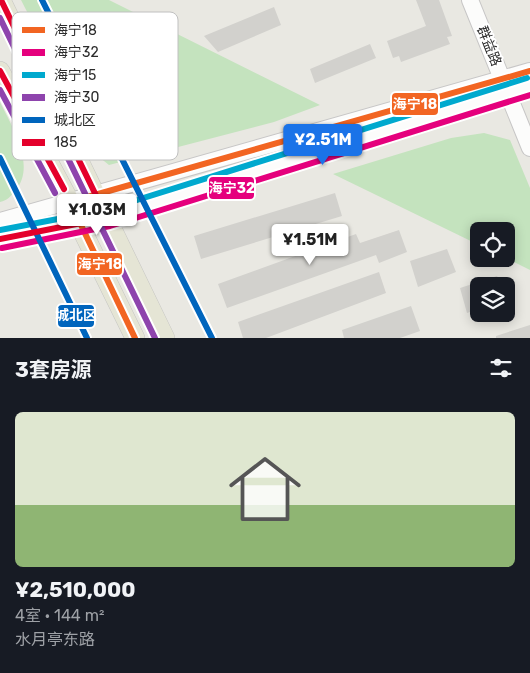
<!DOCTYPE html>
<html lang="zh">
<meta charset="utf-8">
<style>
body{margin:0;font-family:Rubik,"Noto Sans SC",sans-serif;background:#20242c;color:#f1f3f6;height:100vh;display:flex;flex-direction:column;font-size:19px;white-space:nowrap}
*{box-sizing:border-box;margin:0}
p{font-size:16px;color:#9ea1a6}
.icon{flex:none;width:28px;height:28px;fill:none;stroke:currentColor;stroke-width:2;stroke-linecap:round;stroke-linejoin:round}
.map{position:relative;height:338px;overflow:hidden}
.drawer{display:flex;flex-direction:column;background:#171b24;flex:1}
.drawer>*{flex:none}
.fabs{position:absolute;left:470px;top:222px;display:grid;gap:10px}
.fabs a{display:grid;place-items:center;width:45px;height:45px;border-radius:8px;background:#171b24;box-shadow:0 2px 12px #0003;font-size:25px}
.price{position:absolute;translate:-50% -42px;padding:0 11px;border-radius:5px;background:#fff;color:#222;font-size:16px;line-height:32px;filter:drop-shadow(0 1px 2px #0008)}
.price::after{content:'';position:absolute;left:50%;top:30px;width:15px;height:11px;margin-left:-8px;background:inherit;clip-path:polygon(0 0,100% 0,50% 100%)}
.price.active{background:#1a73e8;color:#fff}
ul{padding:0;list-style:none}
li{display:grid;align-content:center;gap:10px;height:265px;padding:0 15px}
li span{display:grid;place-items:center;height:155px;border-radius:8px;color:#555}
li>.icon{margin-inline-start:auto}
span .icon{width:90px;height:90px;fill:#fffc;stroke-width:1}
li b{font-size:21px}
h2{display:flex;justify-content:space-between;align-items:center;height:60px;padding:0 15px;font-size:21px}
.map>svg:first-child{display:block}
</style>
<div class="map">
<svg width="530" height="338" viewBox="0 0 530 338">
<rect width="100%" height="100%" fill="#e9e8e2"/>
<path fill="#c4e3be" d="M21 0H109L320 105 274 122 109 165 94 153 60 76Z
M0 102C12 127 37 166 15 191 10 197 8 200 0 202Z
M484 133 510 140 530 188V270L506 258V231H479V245L333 174 451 138Z"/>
<path fill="#d2d1cd" d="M416 0H439L452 36 447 37 450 44 401 62 399 56 393 58 387 41 426 26Z
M274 7 281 25 218 52 204 36Z
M370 44 376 58 315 83 310 69Z
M335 193 342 216 201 259 194 236Z
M399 230 407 252 379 263 376 255 227 308 218 284 356 234 360 243Z
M447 249 456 272 418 287 410 261Z
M379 272 386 293 266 338H243L238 322Z
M497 276 502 286H479V309L467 313 460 288Z
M411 306 420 331 400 338H344L342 330Z
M530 325V338H496V336Z"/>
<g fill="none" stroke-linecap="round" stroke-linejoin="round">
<defs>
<path id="secondary" d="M470 0 530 148
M0 221 530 71
M0 239 107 218 530 86"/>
<path id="primary" d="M1 0 165 338
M0 71 70 202 79 224 135 338"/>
</defs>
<use href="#secondary" stroke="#c7c6c6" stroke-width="18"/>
<use href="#primary" stroke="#c5c5c2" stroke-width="20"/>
<use href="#secondary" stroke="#fcfcfb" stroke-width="16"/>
<use href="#primary" stroke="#e5e5d5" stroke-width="19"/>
<defs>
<path id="bus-1" d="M135 338 70 202 530 71"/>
<path id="bus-2" d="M2 248 110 226 530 95"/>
<path id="bus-3" d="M0 230 105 210 527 78"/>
<path id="bus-4" d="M0 18 155 338
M0 90 55 193"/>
<path id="bus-5" d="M42 0 212 338
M0 158 87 338"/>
<path id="bus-6" d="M0 71 64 189
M0 239 107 218 1 0"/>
</defs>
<use href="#bus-1" stroke="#fff" stroke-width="10"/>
<use href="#bus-2" stroke="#fff" stroke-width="10"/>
<use href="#bus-3" stroke="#fff" stroke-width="10"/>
<use href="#bus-4" stroke="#fff" stroke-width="10"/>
<use href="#bus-5" stroke="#fff" stroke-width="10"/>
<use href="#bus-6" stroke="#fff" stroke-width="10"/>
<use href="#bus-1" stroke="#f26522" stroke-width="6"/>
<use href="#bus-2" stroke="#e5007d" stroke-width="6"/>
<use href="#bus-3" stroke="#00a9ce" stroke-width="6"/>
<use href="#bus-4" stroke="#8e44ad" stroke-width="6"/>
<use href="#bus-5" stroke="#0065bd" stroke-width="6"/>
<use href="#bus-6" stroke="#e4002b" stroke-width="6"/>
</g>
<g text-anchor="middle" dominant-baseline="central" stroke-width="4" stroke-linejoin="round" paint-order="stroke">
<g font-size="14" fill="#2c2c2c" stroke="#fff">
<text transform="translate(489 46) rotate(68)">群益路</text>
</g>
</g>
<rect x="12" y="12" width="166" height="148" rx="8" fill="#fff" stroke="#c0c0c0" stroke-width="1"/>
<rect x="22" y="27" width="23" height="6" fill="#f26522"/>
<rect x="22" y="49" width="23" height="7" fill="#e5007d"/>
<rect x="22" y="72" width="23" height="6" fill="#00a9ce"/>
<rect x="22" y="94" width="23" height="7" fill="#8e44ad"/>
<rect x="22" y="117" width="23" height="6" fill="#0065bd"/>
<rect x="22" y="139" width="23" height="7" fill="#e4002b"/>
<g font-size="14" fill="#2c2c2c">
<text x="54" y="35">海宁18</text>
<text x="54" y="57">海宁32</text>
<text x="54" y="80">海宁15</text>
<text x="54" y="102">海宁30</text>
<text x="54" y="125">城北区</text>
<text x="54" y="147">185</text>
</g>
<g stroke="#fff" stroke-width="2">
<rect x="391" y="92" width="48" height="24" rx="5" fill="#f26522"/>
<rect x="208" y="176" width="47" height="24" rx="5" fill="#e5007d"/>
<rect x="76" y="252" width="47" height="24" rx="5" fill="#f26522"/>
<rect x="57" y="304" width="38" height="24" rx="5" fill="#0065bd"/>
</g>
<g font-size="14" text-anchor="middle" font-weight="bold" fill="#fff">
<text x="415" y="109">海宁18</text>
<text x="232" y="193">海宁32</text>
<text x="100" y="269">海宁18</text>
<text x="76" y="320">城北区</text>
</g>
</svg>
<div class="fabs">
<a><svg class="icon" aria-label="locate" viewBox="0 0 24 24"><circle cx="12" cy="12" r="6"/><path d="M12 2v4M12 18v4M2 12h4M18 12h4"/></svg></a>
<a><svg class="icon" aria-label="layers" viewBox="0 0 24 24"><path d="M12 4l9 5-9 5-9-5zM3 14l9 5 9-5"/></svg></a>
</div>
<b class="price active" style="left:323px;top:166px">¥2.51M</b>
<b class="price" style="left:97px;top:236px">¥1.03M</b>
<b class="price" style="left:310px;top:266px">¥1.51M</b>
</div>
<section class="drawer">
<h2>3套房源<svg class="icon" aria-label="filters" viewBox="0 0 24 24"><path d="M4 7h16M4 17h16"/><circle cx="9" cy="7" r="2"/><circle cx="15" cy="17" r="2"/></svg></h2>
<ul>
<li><span style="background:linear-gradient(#dfe7d0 60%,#8fb573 0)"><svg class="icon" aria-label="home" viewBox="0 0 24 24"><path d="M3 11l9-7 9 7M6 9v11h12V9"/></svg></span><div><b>¥2,510,000</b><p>4室 · 144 m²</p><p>水月亭东路</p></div></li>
</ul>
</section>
